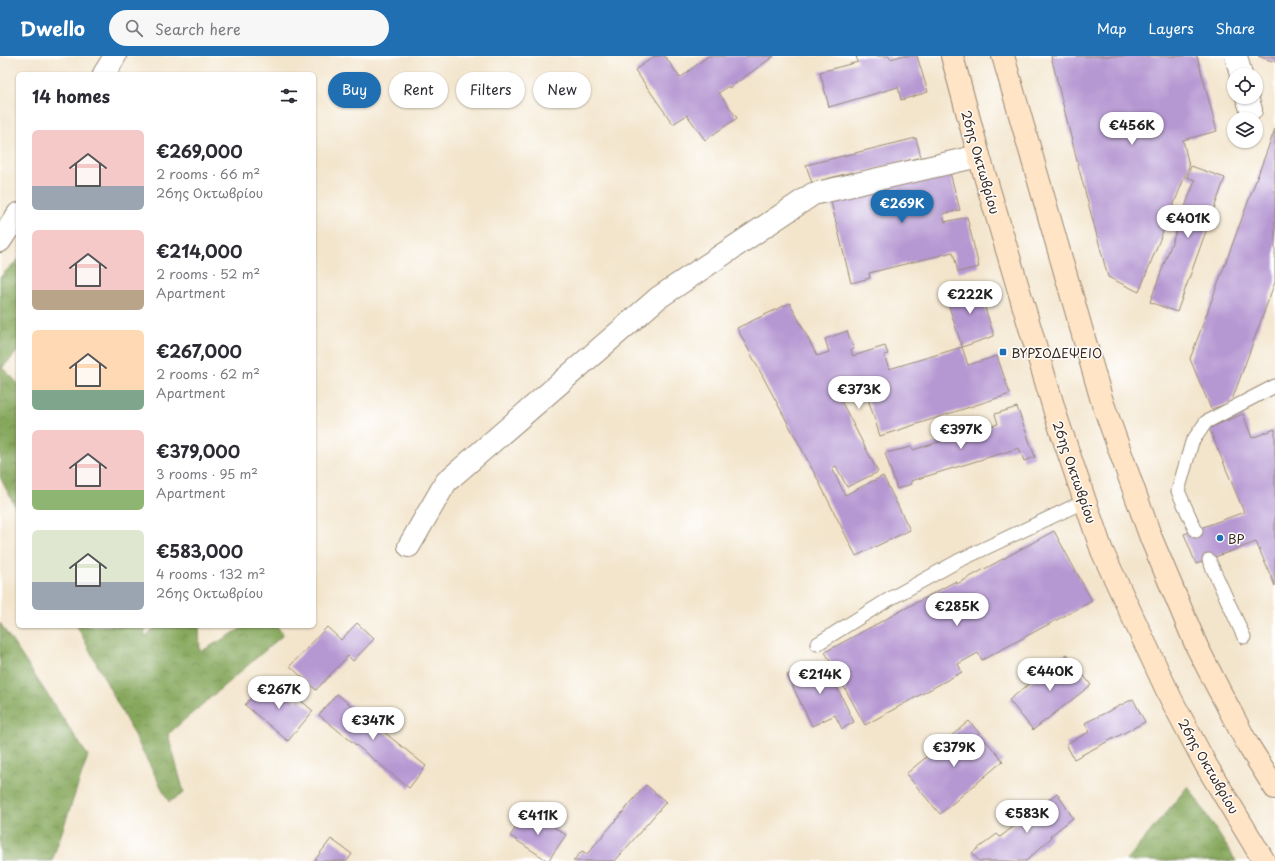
<!DOCTYPE html>
<meta charset="utf-8">
<style>
body{margin:0;font-family:"Playpen Sans",sans-serif;background:#f7f7f7;color:#2b2b33;height:100vh;display:flex;flex-direction:column;font-size:15px;white-space:nowrap}
*{box-sizing:border-box;margin:0}
p{font-size:13px;color:#7c7c81}
.icon{flex:none;width:22px;height:22px;fill:none;stroke:currentColor;stroke-width:2;stroke-linecap:round;stroke-linejoin:round}
.map{position:relative;flex:1;overflow:hidden}
.side{position:absolute;left:16px;top:16px;width:300px;height:556px;display:flex;flex-direction:column;background:#fff;border-radius:6px;box-shadow:0 1px 3px #0004}
.side>*{flex:none}
.banner{position:absolute;left:328px;top:16px;width:380px;height:36px;display:flex;gap:8px}
.controls{position:absolute;left:1227px;top:12px;display:grid;gap:8px}
.controls a{display:grid;place-items:center;width:36px;height:36px;border-radius:50%;background:#fff;box-shadow:0 1px 3px #0004;font-size:20px}
.price{position:absolute;translate:-50% -34px;padding:0 9px;border-radius:14px;background:#fff;color:#222;font-size:13px;line-height:26px;filter:drop-shadow(0 1px 2px #0008)}
.price::after{content:'';position:absolute;left:50%;top:24px;width:12px;height:9px;margin-left:-6px;background:inherit;clip-path:polygon(0 0,100% 0,50% 100%)}
.price.on{background:#1f6fb2;color:#fff}
ul{padding:0;list-style:none}
li{display:flex;align-items:center;gap:12px;height:100px;padding:0 16px}
li span{display:grid;place-items:center;flex:none;width:112px;height:80px;border-radius:6px;color:#555}
li>.icon{margin-inline-start:auto}
span .icon{width:48px;height:48px;fill:#fffc;stroke-width:1}
li b{font-size:17px}
h2{display:flex;justify-content:space-between;align-items:center;height:48px;padding:0 16px;font-size:17px}
.pill{padding:0 14px;border-radius:18px;background:#fff;box-shadow:0 1px 3px #0004;font-size:14px;line-height:36px}
.pill.on{background:#1f6fb2;color:#fff}
header{display:flex;align-items:center;gap:24px;box-sizing:border-box;height:56px;padding:0 20px;background:#1f6fb2;color:#fff}
header strong{font-size:19px}
nav{display:flex;gap:22px;margin-inline-start:auto;font-size:14px}
.search{width:280px;height:36px;background:#f7f7f7;display:flex;align-items:center;gap:10px;box-sizing:border-box;padding:0 14px;border-radius:22px;color:#7c7c81;font-size:15px}
.map>svg:first-child{display:block}
</style>
<header>
<strong>Dwello</strong>
<div class="search"><svg class="icon" aria-label="search" viewBox="0 0 24 24"><circle cx="10" cy="10" r="6"/><path d="M15 15l6 6"/></svg>Search here</div>
<nav><a>Map</a><a>Layers</a><a>Share</a></nav>
</header>
<div class="map">
<svg width="1275" height="805" viewBox="0 0 1275 805">
<defs>
<pattern id="forest-crowns" width="20" height="18" patternUnits="userSpaceOnUse"><rect width="20" height="18" fill="#86a75c"/><path d="M2 6a3 3 0 1 1 6 0M12 15a3 3 0 1 1 6 0" fill="none" stroke="#6f884b"/></pattern>
</defs>
<rect width="100%" height="100%" fill="#fff"/>
<filter id="ink" filterUnits="userSpaceOnUse"><feTurbulence type="fractalNoise" baseFrequency=".025" numOctaves="2"/><feDisplacementMap in="SourceGraphic" scale="8" xChannelSelector="R" yChannelSelector="G"/><feConvolveMatrix kernelMatrix="1 2 1 2 8 2 1 2 1" color-interpolation-filters="sRGB"/></filter>
<filter id="wash" filterUnits="userSpaceOnUse"><feTurbulence type="fractalNoise" baseFrequency=".012" numOctaves="4" result="noise"/><feDisplacementMap in="SourceGraphic" scale="16" xChannelSelector="R" yChannelSelector="G"/><feGaussianBlur stdDeviation="0.9" result="paint"/><feColorMatrix in="noise" values="0 0 0 0 0 0 0 0 0 0 0 0 0 0 0 0 0 1.4 0 .05"/><feComposite in="paint" operator="in"/></filter>
<g filter="url(#wash)">
<rect width="100%" height="100%" fill="#f3e5cc"/>
<path fill="url(#forest-crowns)" stroke="#60683d" d="M18 203V295L2 312 18 327V456L0 421V221Z
M0 567 88 700 52 805H0Z
M77 570H145V581L156 570H199L200 596 246 570H277L283 579 168 678 184 737 169 746Z
M1188 730 1236 805H1126Z"/>
<g id="blocks">
<path fill="#b597d2" d="M655 0H665L680 22 708 0H774L729 32 728 30 719 37 737 62 705 84 687 59 673 68 635 14Z
M856 0H889L890 3 901 0H917L928 36 901 44 898 31 829 51 820 16 858 6Z
M1051 0H1197L1217 75 1183 84 1189 110 1139 236 1108 221 1079 113Z
M1258 0H1275V6Z
M1275 73V226L1231 347 1211 353 1190 303Z
M916 82 921 101 863 116 848 117 812 127 806 109Z
M948 109 960 154 943 158 945 166 967 161 979 211 958 216 953 196 869 217 870 222 851 227 829 138Z
M1191 110 1225 122 1177 256 1150 246 1195 124 1187 121Z
M977 227 994 280 962 291 945 238Z
M790 247 817 300 829 296 825 283 847 275 854 293 851 294 853 300 885 290 888 298 884 299 889 313 962 291 968 309 997 300 1010 338 880 380 862 324 842 331 844 335 838 339 878 416 847 431 836 410 832 412 845 439 883 420 910 474 856 500 816 420 737 272Z
M1017 351 1035 401 1024 405 1019 392 911 425V428L897 433 885 397 912 391 913 394 998 368 995 358Z
M1243 358 1252 382 1275 373V530L1256 486 1196 508 1184 478 1244 456 1209 372Z
M1054 475 1092 545 982 604 978 597 958 608 962 616 865 669 825 596 956 525 957 528Z
M357 567 374 583 353 605 348 600 316 634 290 610 327 571 341 584Z
M1067 598 1091 629 1033 674 1009 644Z
M825 607 854 666 842 673 835 659 812 670 787 619 810 608 812 613Z
M266 624 280 636 282 634 297 646 299 643 313 655 288 685 245 649Z
M337 638 426 710 409 732 319 659Z
M1133 643 1145 666 1074 703 1066 688 1089 676 1085 667Z
M969 665 1003 705 940 758 906 718Z
M646 729 666 746 615 805H573L582 795 587 798Z
M1057 737 1073 762 1050 780 1051 782 1026 805H979L972 797 997 778 1000 781Z
M528 754 566 779 548 805 510 780Z
M331 783 352 798 347 805H314Z"/>
</g>
</g>
<g filter="url(#ink)">
<use href="#blocks" fill-opacity="0" stroke="#978875" stroke-width="1"/>
<g fill="none" stroke-linecap="round" stroke-linejoin="round">
<defs>
<path id="lane" d="M1196 475 1178 435 1192 386 1206 366 1275 330
M1209 504 1244 581
M817 588 886 545 958 505 1085 445"/>
<path id="street" d="M1236 0 1241 19
M104 18 115 0
M1247 41 1251 54
M0 185 18 158
M409 490 446 426 658 242 813 138 979 100"/>
<path id="secondary" d="M952 0 979 100 1057 363 1102 495 1171 643 1206 709 1264 805
M1003 0 1102 345 1151 482 1197 591 1219 634 1248 689 1275 732"/>
</defs>
<use href="#lane" stroke="#978875" stroke-width="15"/>
<use href="#street" stroke="#978875" stroke-width="24"/>
<use href="#secondary" stroke="#978875" stroke-width="24"/>
<use href="#lane" stroke="#fff" stroke-width="13"/>
<use href="#street" stroke="#fff" stroke-width="22"/>
<use href="#secondary" stroke="#ffe4c6" stroke-width="22"/>
</g>
</g>
<g fill="#1f6fb2" stroke="#fff" stroke-width="1.5">
<rect x="999" y="292" width="8" height="8" rx="2"/>
<circle cx="1220" cy="482" r="4"/>
</g>
<g text-anchor="middle" dominant-baseline="central" stroke-width="3" stroke-linejoin="round" paint-order="stroke">
<g font-size="13" fill="#3b2a1e" stroke="#fff">
<text transform="translate(981 106) rotate(74)">26ης Οκτωβρίου</text>
<text transform="translate(1075 416) rotate(71)">26ης Οκτωβρίου</text>
<text transform="translate(1209 710) rotate(60)">26ης Οκτωβρίου</text>
</g>
<g font-size="13" fill="#3b2a1e" stroke="#fff" text-anchor="start">
<text x="1011" y="296">ΒΥΡΣΟΔΕΨΕΙΟ</text>
<text x="1228" y="482">BP</text>
</g>
</g>
</svg>
<div class="controls">
<a><svg class="icon" aria-label="locate" viewBox="0 0 24 24"><circle cx="12" cy="12" r="6"/><path d="M12 2v4M12 18v4M2 12h4M18 12h4"/></svg></a>
<a><svg class="icon" aria-label="layers" viewBox="0 0 24 24"><path d="M12 4l9 5-9 5-9-5zM3 14l9 5 9-5"/></svg></a>
</div>
<b class="price" style="left:1132px;top:90px">€456K</b>
<b class="price on" style="left:902px;top:168px">€269K</b>
<b class="price" style="left:1188px;top:183px">€401K</b>
<b class="price" style="left:970px;top:259px">€222K</b>
<b class="price" style="left:859px;top:354px">€373K</b>
<b class="price" style="left:961px;top:394px">€397K</b>
<b class="price" style="left:957px;top:571px">€285K</b>
<b class="price" style="left:1050px;top:636px">€440K</b>
<b class="price" style="left:820px;top:639px">€214K</b>
<b class="price" style="left:279px;top:654px">€267K</b>
<b class="price" style="left:373px;top:685px">€347K</b>
<b class="price" style="left:954px;top:712px">€379K</b>
<b class="price" style="left:1027px;top:778px">€583K</b>
<b class="price" style="left:538px;top:780px">€411K</b>
<div class="banner">
<a class="pill on">Buy</a>
<a class="pill">Rent</a>
<a class="pill">Filters</a>
<a class="pill">New</a>
</div>
<section class="side">
<h2>14 homes<svg class="icon" aria-label="filters" viewBox="0 0 24 24"><path d="M4 7h16M4 17h16"/><circle cx="9" cy="7" r="2"/><circle cx="15" cy="17" r="2"/></svg></h2>
<ul>
<li><span style="background:linear-gradient(#f6c9c9 70%,#9aa5b1 0)"><svg class="icon" aria-label="home" viewBox="0 0 24 24"><path d="M3 11l9-7 9 7M6 9v11h12V9"/></svg></span><div><b>€269,000</b><p>2 rooms · 66 m²</p><p>26ης Οκτωβρίου</p></div></li>
<li><span style="background:linear-gradient(#f6c9c9 75%,#b9a48a 0)"><svg class="icon" aria-label="home" viewBox="0 0 24 24"><path d="M3 11l9-7 9 7M6 9v11h12V9"/></svg></span><div><b>€214,000</b><p>2 rooms · 52 m²</p><p>Apartment</p></div></li>
<li><span style="background:linear-gradient(#ffd9b3 75%,#7fa58c 0)"><svg class="icon" aria-label="home" viewBox="0 0 24 24"><path d="M3 11l9-7 9 7M6 9v11h12V9"/></svg></span><div><b>€267,000</b><p>2 rooms · 62 m²</p><p>Apartment</p></div></li>
<li><span style="background:linear-gradient(#f6c9c9 75%,#8fb573 0)"><svg class="icon" aria-label="home" viewBox="0 0 24 24"><path d="M3 11l9-7 9 7M6 9v11h12V9"/></svg></span><div><b>€379,000</b><p>3 rooms · 95 m²</p><p>Apartment</p></div></li>
<li><span style="background:linear-gradient(#dfe7d0 65%,#9aa5b1 0)"><svg class="icon" aria-label="home" viewBox="0 0 24 24"><path d="M3 11l9-7 9 7M6 9v11h12V9"/></svg></span><div><b>€583,000</b><p>4 rooms · 132 m²</p><p>26ης Οκτωβρίου</p></div></li>
</ul>
</section>
</div>
